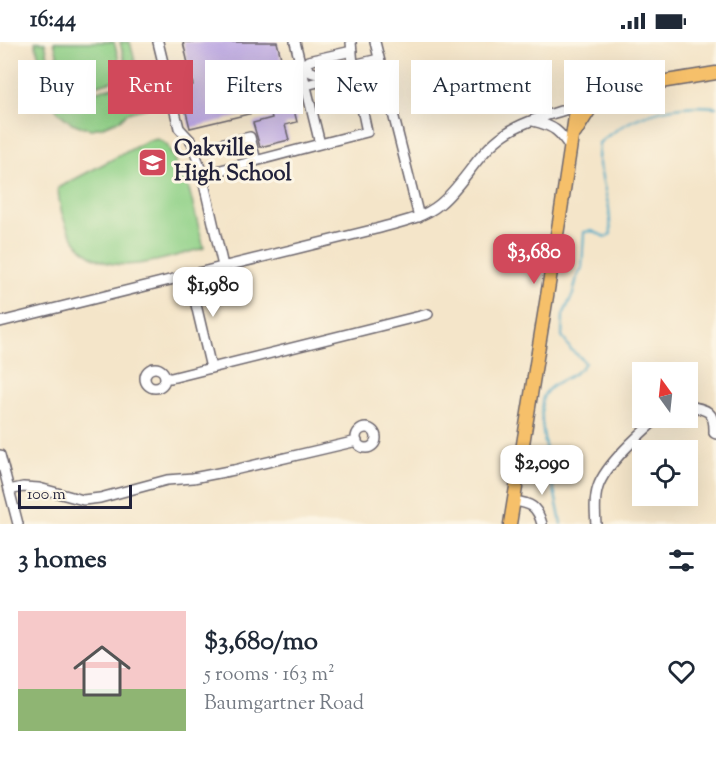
<!DOCTYPE html>
<meta charset="utf-8">
<style>
body{margin:0;font-family:"Sorts Mill Goudy",serif;background:#f6f6f7;color:#1f2937;height:100vh;display:flex;flex-direction:column;font-size:22px;white-space:nowrap}
*{box-sizing:border-box;margin:0}
p{font-size:20px;color:#747a83}
.icon{flex:none;width:33px;height:33px;fill:none;stroke:currentColor;stroke-width:2;stroke-linecap:round;stroke-linejoin:round}
.map{position:relative;height:482px;overflow:hidden}
.details{display:flex;flex-direction:column;background:#fff;flex:1}
.details>*{flex:none}
.guide{position:absolute;left:18px;top:18px;width:681px;height:54px;display:flex;gap:12px}
.needle{width:39px;rotate:345deg}
.buttons{position:absolute;left:632px;top:320px;display:grid;gap:12px}
.buttons a{display:grid;place-items:center;width:66px;height:66px;border-radius:0px;background:#fff;box-shadow:0 6px 24px #0002;font-size:30px}
.scale{position:absolute;left:18px;bottom:15px;width:114px;box-sizing:border-box;padding-left:6px;border:3px solid #22223b;border-top:0;font-size:16px;line-height:21px;white-space:nowrap;color:#22223b;-webkit-text-stroke:4px #fcf5e5;paint-order:stroke}
.price{position:absolute;translate:-50% -51px;padding:0 14px;border-radius:12px;background:#fff;color:#222;font-size:20px;line-height:39px;filter:drop-shadow(0 2px 3px #0008)}
.price::after{content:'';position:absolute;left:50%;top:36px;width:18px;height:14px;margin-left:-9px;background:inherit;clip-path:polygon(0 0,100% 0,50% 100%)}
.price.current{background:#d1495b;color:#fff}
ul{padding:0;list-style:none}
li{display:flex;align-items:center;gap:18px;height:150px;padding:0 18px}
li+li{border-top:2px solid #e0e1e3}
li span{display:grid;place-items:center;flex:none;width:168px;height:120px;border-radius:0px;color:#555}
li>.icon{margin-inline-start:auto}
span .icon{width:72px;height:72px;fill:#fffc;stroke-width:1}
li b{font-size:26px}
h2{display:flex;justify-content:space-between;align-items:center;height:72px;padding:0 18px;font-size:26px}
.chip{padding:0 21px;border-radius:0px;background:#fff;box-shadow:0 6px 24px #0002;font-size:21px;line-height:54px}
.chip.current{background:#d1495b;color:#fff}
.status{display:flex;justify-content:space-between;align-items:center;height:42px;padding:0 30px;background:#fff;direction:ltr}
.status svg{height:16px;fill:currentColor}
.map>svg:first-child{display:block}
</style>
<div class="status"><b>16:44</b><svg viewBox="0 0 49 12"><path d="M0 12V9h3v3zM5 12V6h3v6zM10 12V3h3v9zM15 12V0h3v12zM26 1h20v11H26zM47 4h2v5h-2z"/></svg></div>
<div class="map">
<svg width="716" height="482" viewBox="0 0 716 482">
<rect width="100%" height="100%" fill="#fcf5e5"/>
<filter id="ink" filterUnits="userSpaceOnUse"><feTurbulence type="fractalNoise" baseFrequency=".0167" numOctaves="2"/><feDisplacementMap in="SourceGraphic" scale="12" xChannelSelector="R" yChannelSelector="G"/><feConvolveMatrix kernelMatrix="1 2 1 2 8 2 1 2 1" color-interpolation-filters="sRGB"/></filter>
<filter id="wash" filterUnits="userSpaceOnUse"><feTurbulence type="fractalNoise" baseFrequency=".008" numOctaves="4" result="noise"/><feDisplacementMap in="SourceGraphic" scale="24" xChannelSelector="R" yChannelSelector="G"/><feGaussianBlur stdDeviation="1.35" result="paint"/><feColorMatrix in="noise" values="0 0 0 0 0 0 0 0 0 0 0 0 0 0 0 0 0 1.4 0 .05"/><feComposite in="paint" operator="in"/></filter>
<g filter="url(#wash)">
<rect width="100%" height="100%" fill="#f4e5c9"/>
<path fill="#92d289" stroke="#5a7a62" stroke-width="1.5" d="M35 0H45C49 18 52 45 63 59L66 57 124 42 129 43 127 29 120 0H130L147 66 127 71 120 78 102 85 91 87 80 84 70 80 58 70 50 57Z
M54 0H114L124 36 68 51Z
M158 97 167 103 189 147 204 206C164 216 109 240 78 202 64 185 59 167 58 146L147 99Z"/>
<g fill="none" stroke-linecap="round" stroke-linejoin="round">
<path stroke="#49a8c8" stroke-width="2" d="M561 482C557 456 534 373 544 353 550 342 565 338 575 331 578 329 582 325 585 321L580 315 571 308 562 294 563 273 573 252 577 235 582 226 584 190 592 189 606 195 611 192 609 166 598 118 599 101C633 71 672 61 716 65"/>
</g>
<g id="blocks">
<path fill="#b9a4e2" d="M183 0H277L297 80 285 83 289 98 260 105 253 81 272 76 259 26 243 30 253 71 190 86 180 46 193 43Z"/>
</g>
</g>
<g filter="url(#ink)">
<use href="#blocks" fill-opacity="0" stroke="#6c666d" stroke-width="1.5"/>
<g fill="none" stroke-linecap="round" stroke-linejoin="round">
<defs>
<path id="minor" d="M158 0 179 86 192 100 202 133 223 224
M295 0 320 102 367 90 353 23 379 17
M351 0 353 23C341 27 309 41 306 22L308 19 352 9
M375 0 419 175
M306 43 355 31
M533 79C554 84 560 89 571 107
M194 108 250 95 256 119
M202 133 320 102
M189 233 211 326
M0 280 376 187C397 181 422 177 440 162 464 142 478 110 505 92 525 78 551 73 573 65
M145 336a10 10 0 1 1 20 0a10 10 0 1 1-20 0Z
M166 336H171L428 272
M687 364C707 367 715 369 714 391L716 392
M356 396a10 10 0 1 1 20 0a10 10 0 1 1-20 0Z
M0 413 18 482
M9 448 23 445 39 446 83 458 100 456 167 438 193 436 234 428 357 399
M513 459C531 461 537 464 542 482
M596 482C595 470 594 457 598 445 605 423 641 391 659 375"/>
<path id="major" d="M575 91 590 67 600 57
M510 482 561 168 572 95 575 74 573 65 648 42 716 31"/>
</defs>
<use href="#minor" stroke="#6c666d" stroke-width="12"/>
<use href="#major" stroke="#6c666d" stroke-width="15"/>
<use href="#minor" stroke="#fff" stroke-width="9"/>
<use href="#major" stroke="#f6c06b" stroke-width="12"/>
</g>
</g>
<defs>
<symbol id="school-square" viewBox="-11 -11 22 22"><rect x="-9" y="-9" width="18" height="18" rx="4" fill="#d1495b" stroke="#fcf5e5"/><path d="M0-5L7-2L0 1L-7-2ZM-4 1L0 2.5L4 1V4Q0 6-4 4Z" fill="#fff"/></symbol>
</defs>
<g fill-rule="evenodd">
<use href="#school-square" x="136" y="104" width="33" height="33"/>
</g>
<g text-anchor="middle" dominant-baseline="central" stroke-width="6" stroke-linejoin="round" paint-order="stroke">
<g font-size="22" font-weight="bold" fill="#22223b" stroke="#fcf5e5" text-anchor="start">
<text x="174" y="108">Oakville<tspan x="174" dy="25">High School</tspan></text>
</g>
</g>
</svg>
<div class="buttons">
<a><svg class="needle" viewBox="-14 -14 28 28"><path d="M0-13l5 13h-10z" fill="#e53935"/><path d="M0 13l5-13h-10z" fill="#747a83"/></svg></a>
<a><svg class="icon" aria-label="locate" viewBox="0 0 24 24"><circle cx="12" cy="12" r="6"/><path d="M12 2v4M12 18v4M2 12h4M18 12h4"/></svg></a>
</div>
<div class="scale">100 m</div>
<b class="price current" style="left:534px;top:243px">$3,680</b>
<b class="price" style="left:213px;top:276px">$1,980</b>
<b class="price" style="left:542px;top:454px">$2,090</b>
<div class="guide">
<a class="chip">Buy</a>
<a class="chip current">Rent</a>
<a class="chip">Filters</a>
<a class="chip">New</a>
<a class="chip">Apartment</a>
<a class="chip">House</a>
</div>
</div>
<section class="details">
<h2>3 homes<svg class="icon" aria-label="filters" viewBox="0 0 24 24"><path d="M4 7h16M4 17h16"/><circle cx="9" cy="7" r="2"/><circle cx="15" cy="17" r="2"/></svg></h2>
<ul>
<li><span style="background:linear-gradient(#f6c9c9 65%,#8fb573 0)"><svg class="icon" aria-label="home" viewBox="0 0 24 24"><path d="M3 11l9-7 9 7M6 9v11h12V9"/></svg></span><div><b>$3,680/mo</b><p>5 rooms · 163 m²</p><p>Baumgartner Road</p></div><svg class="icon" aria-label="heart" viewBox="0 0 24 24"><path d="M12 20l-8-8c-3-5 5-10 8-4 3-6 11-1 8 4z"/></svg></li>
</ul>
</section>
